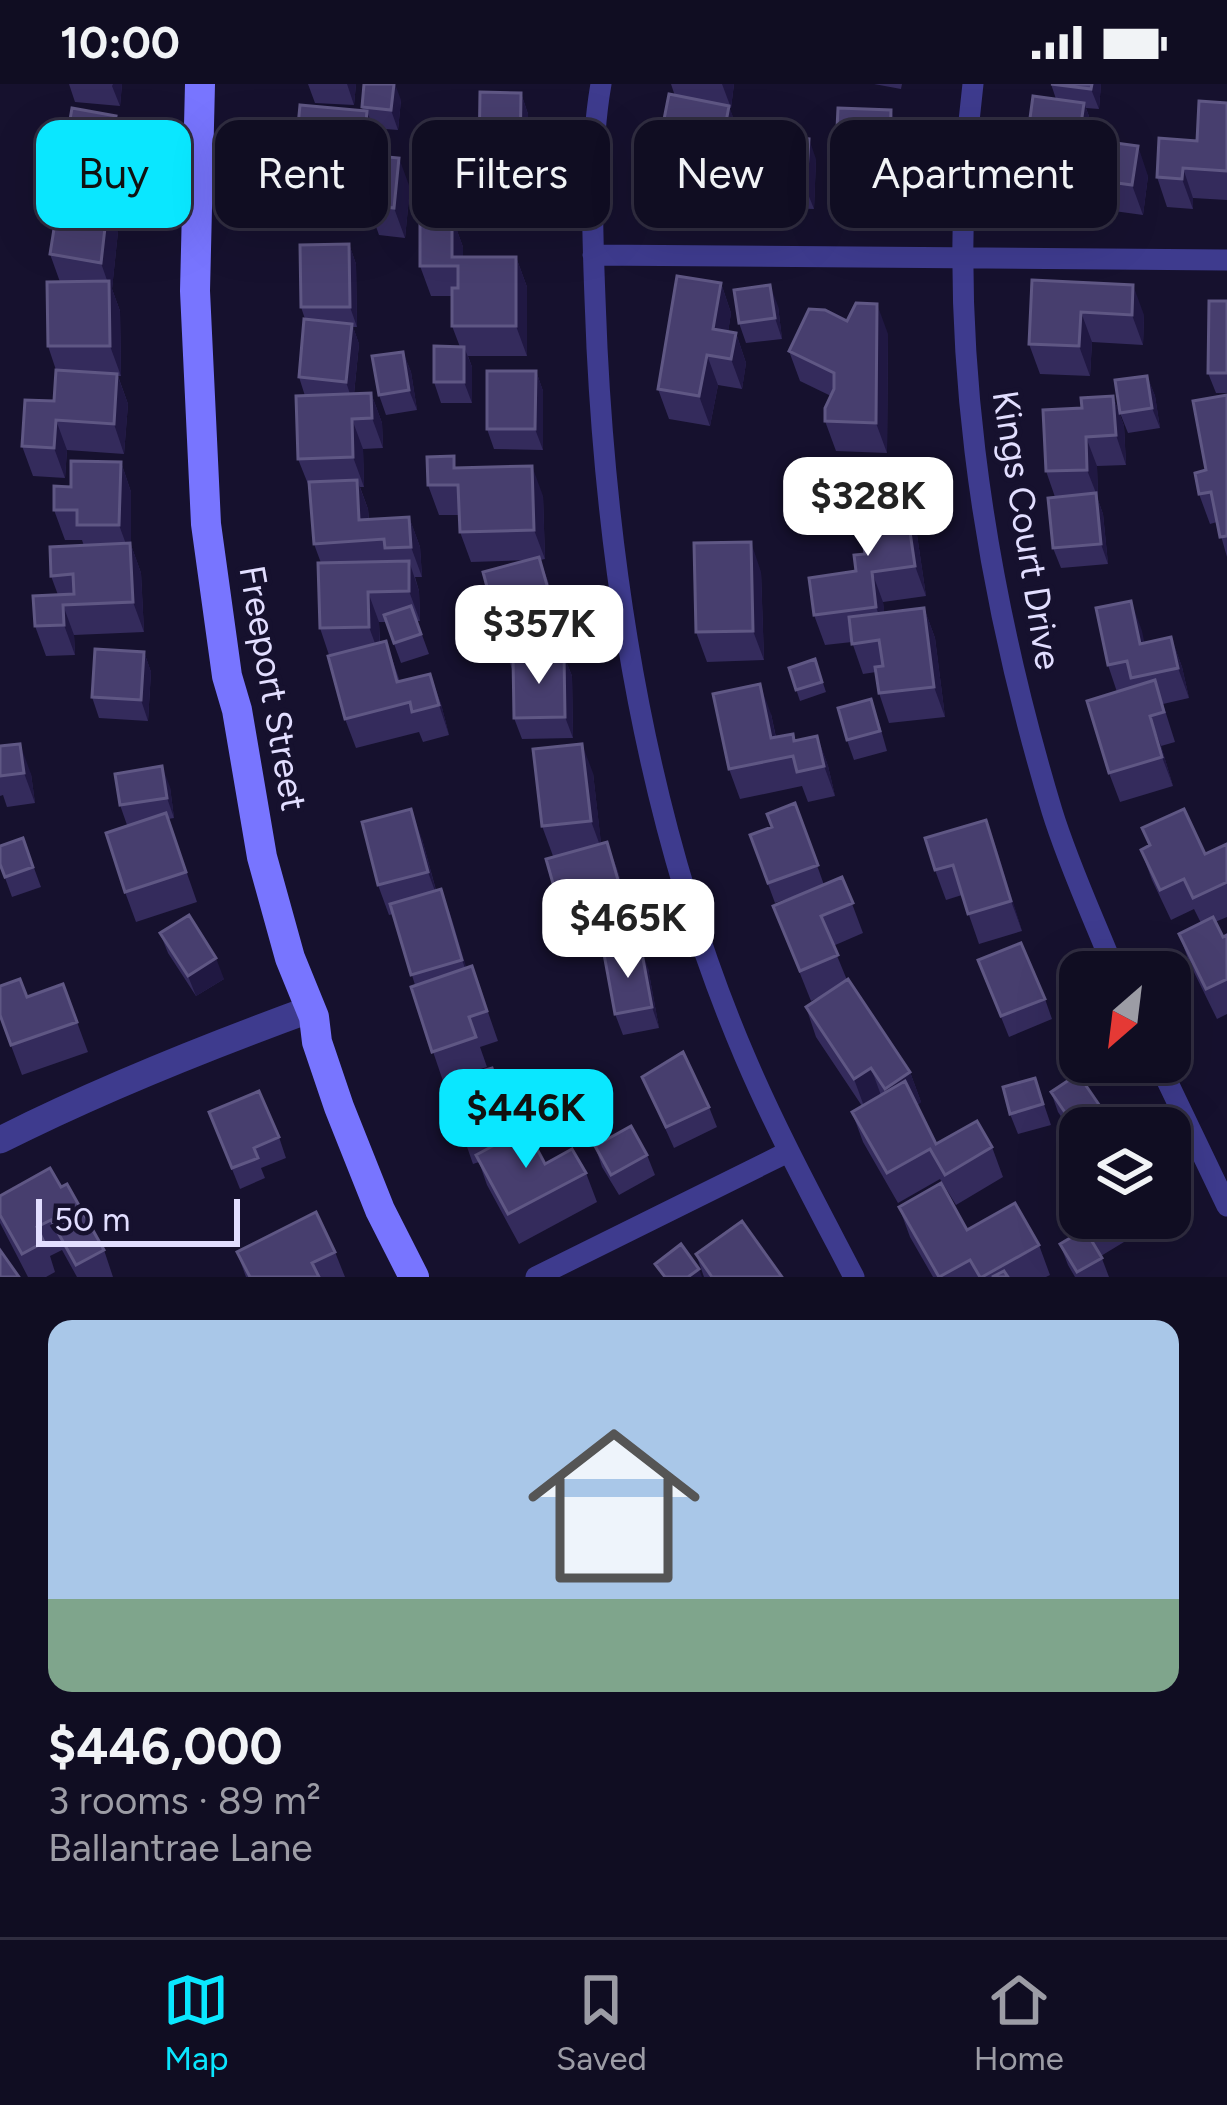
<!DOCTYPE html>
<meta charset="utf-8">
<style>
body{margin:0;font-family:Figtree,sans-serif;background:#19162a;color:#f1f3f6;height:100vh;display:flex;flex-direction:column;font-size:45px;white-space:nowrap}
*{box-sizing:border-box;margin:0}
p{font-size:39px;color:#9c9ca5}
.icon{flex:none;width:66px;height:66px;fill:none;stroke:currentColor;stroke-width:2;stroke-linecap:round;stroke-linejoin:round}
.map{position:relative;height:1193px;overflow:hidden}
.panel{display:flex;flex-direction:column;background:#100d22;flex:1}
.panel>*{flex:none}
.hud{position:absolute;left:36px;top:36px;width:1155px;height:108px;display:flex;gap:24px}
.needle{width:78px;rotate:208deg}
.fabs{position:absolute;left:1059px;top:867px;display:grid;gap:24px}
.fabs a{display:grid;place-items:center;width:132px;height:132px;border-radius:24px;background:#100d22;box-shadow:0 12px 48px #0002,0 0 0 3px #302d40;font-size:60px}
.scale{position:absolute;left:36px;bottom:30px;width:204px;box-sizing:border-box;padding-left:12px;border:6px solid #e2deff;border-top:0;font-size:33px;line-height:42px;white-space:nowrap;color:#e2deff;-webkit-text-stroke:9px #16112e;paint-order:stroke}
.price{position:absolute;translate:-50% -102px;padding:0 27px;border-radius:24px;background:#fff;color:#222;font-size:39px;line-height:78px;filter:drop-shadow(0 3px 6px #0008)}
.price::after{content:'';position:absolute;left:50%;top:72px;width:36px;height:27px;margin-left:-18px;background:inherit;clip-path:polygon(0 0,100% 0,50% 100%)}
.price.on{background:#0ae7ff;color:#111}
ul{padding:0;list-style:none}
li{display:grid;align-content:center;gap:24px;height:636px;padding:0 48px}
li+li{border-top:3px solid #302d40}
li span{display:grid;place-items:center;height:372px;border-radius:24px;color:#555}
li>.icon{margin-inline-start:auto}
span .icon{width:216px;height:216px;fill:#fffc;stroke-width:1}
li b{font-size:51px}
.pill{padding:0 42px;border-radius:24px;background:#100d22;box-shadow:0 12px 48px #0002,0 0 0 3px #302d40;font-size:42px;line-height:108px}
.pill.on{background:#0ae7ff;color:#111}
.status{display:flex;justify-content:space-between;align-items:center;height:84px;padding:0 60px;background:#100d22;direction:ltr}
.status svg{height:33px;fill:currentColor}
.tab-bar{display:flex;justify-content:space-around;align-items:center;height:168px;border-top:3px solid #302d40;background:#100d22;font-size:33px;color:#9c9ca5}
.tab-bar a{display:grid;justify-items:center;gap:6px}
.tab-bar .on{color:#0ae7ff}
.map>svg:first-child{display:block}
</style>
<div class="status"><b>10:00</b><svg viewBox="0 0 49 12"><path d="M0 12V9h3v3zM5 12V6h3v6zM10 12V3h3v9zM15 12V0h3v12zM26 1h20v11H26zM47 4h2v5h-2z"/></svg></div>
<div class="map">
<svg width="1227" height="1193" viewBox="0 0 1227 1193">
<rect width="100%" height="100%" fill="#16112e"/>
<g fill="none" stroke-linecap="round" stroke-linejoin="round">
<path stroke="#3e3b8e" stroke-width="21" d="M601 0C587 79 594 183 597 264 609 504 650 751 745 973 777 1048 816 1120 854 1193
M973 0C943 242 982 495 1052 727 1069 782 1094 835 1115 888
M593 171 1227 176
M1158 978 1227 1122
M536 1193 788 1068"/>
<path stroke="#3e3b8e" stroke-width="27" d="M0 1056C101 1005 204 964 311 925"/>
<path stroke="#7875ff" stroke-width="30" d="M200 0 195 207 206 440 227 592 237 626 262 773 290 874 314 933 317 958 339 1023 380 1126 414 1193"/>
</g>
<path fill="#342b5c" d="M69 0H122L120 22 75 18Z
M308 0H356L354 21 315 19Z
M671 0H734L731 24 729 23 740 52 739 57 781 93 774 132 666 111 655 81 675 12Z
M874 0H902L901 5Z
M1051 0H1101L1099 25 1086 24 1095 49 1094 56 1148 92 1143 131 1034 116 1023 86 1056 15Z
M521 9 528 30 527 97 486 96 479 76Z
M401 16 398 46 373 44 378 57 376 72 410 104 405 154 379 151 368 120 305 114 294 84 363 27 362 23Z
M1227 19V116L1193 114V125L1167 123 1157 93 1197 57Z
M123 52 111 115 119 138 112 205 120 227 121 292H118L128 320 124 370 67 366 65 394 33 392 22 362 54 317 56 286 48 262 60 198 50 170 66 102 61 88Z
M902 56 900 119 846 117 835 87Z
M816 75 814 125 789 124 782 103Z
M452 133 463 163V173H516L527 203V272H468L472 283V319H441L434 298 460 263 452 242V212H431L420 182Z
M349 160 356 180 357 243H353L359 260 354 310 371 309 382 339 383 364 363 365 364 403H360L368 425 369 436 409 433 420 463 422 493H415L419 507 420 537H417L429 570 401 579 386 538H379L380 558 386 557 400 598 430 590 441 620 449 651 423 658 419 648 356 664 345 635 329 571 320 544 321 479 314 460 310 405 298 375 305 312 299 293 305 235 301 223Z
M1032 196 1144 231 1143 261 1092 258 1090 292 1040 290 1029 260Z
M721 199 731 229 728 248 736 249 746 279 742 305 718 301 710 342 669 335 658 305Z
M1227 217V309H1216L1208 289Z
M778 222 782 255 746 259 739 239Z
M847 237 888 250 887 369 836 367 825 337 831 312 800 297 789 267Z
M403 268 411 288 417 326 386 331 379 311Z
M536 287 543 307V366L494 365 487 345Z
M1147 292 1155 312 1160 344 1128 349 1120 329Z
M1227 311V473L1217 438 1210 440 1199 410Z
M1113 312 1124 342 1126 381 1097 382 1098 416 1103 430 1108 480 1061 484 1053 464 1055 413 1046 387 1082 324Z
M121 378 131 408V461L141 489 144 548 74 551 75 571 46 572 35 542 58 511 51 492 84 462 82 456H65L54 426 71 403Z
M458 384 543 412 545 475 540 476 550 503 569 570 562 572H564L572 592 573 654 522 655 514 634V585H512L501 555 528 476 471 478 460 448 459 431H439L428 401Z
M905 414 916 444 926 512 883 518 884 529 924 524 935 554 945 633 889 639 879 609 876 588 863 590 852 558 825 561 814 531 856 487 865 470Z
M761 488 764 576 707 578 696 548Z
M1131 517 1144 559 1171 553 1182 583 1189 614 1163 620 1175 658 1161 662 1173 702 1120 718 1109 689 1117 608 1108 581Z
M144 568 151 588 148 637 99 634 92 613Z
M815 575 826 608 800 617 789 584Z
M771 630 776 653 793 650 796 657 817 652 828 682 835 712 808 718 802 702 740 715 729 685Z
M878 635 887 667 854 676 847 656Z
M0 662 31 690 35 719 7 723 3 711 0 712Z
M593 689 601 760 607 758 618 788 636 850 575 868 564 838 559 771 553 772 542 742Z
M170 703 174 734 168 735 197 818 136 838 125 808 133 740 127 741 120 721Z
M795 719 824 801 842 793 863 849 833 862 847 896 910 988 921 1018 917 1021 936 1060 992 1063 1003 1093 956 1121 940 1095 898 1119 863 1058 852 1028 862 1022 816 953 806 923 822 912 811 917 773 822 804 809 775 819 750 751 772 743Z
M986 736 1022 847 979 860 962 811 946 816 935 786Z
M1142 744 1205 770 1227 760V833L1215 838 1223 853 1227 851V930L1217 935 1190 880 1179 850 1201 839 1194 825 1171 836 1152 796 1141 766 1149 762Z
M23 754 41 803 12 813 0 780Z
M422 755 436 806 441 805 466 884 472 882 498 957 480 963 487 983 443 997 411 903 415 901 393 830 389 831 378 801Z
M160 849 224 895 196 912 168 869Z
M978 876 1045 915 1052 935 1009 953Z
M648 884 659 944 623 951 615 930Z
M63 900 88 968 22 991 0 932 27 913Z
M642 993 709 1023 717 1043 674 1064Z
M1035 994 1051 1041 1018 1050 1010 1030Z
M500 1004 514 1051 545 1080 586 1089 597 1118 519 1160 487 1101 479 1078 473 1080 466 1060Z
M1051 1008 1102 1025 1109 1044H1080V1060L1058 1028Z
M209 1028 279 1053 286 1074 261 1084 265 1094 240 1105Z
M595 1062 647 1071 655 1091 619 1111 602 1083Z
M61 1103 104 1166 113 1193H77L62 1166 50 1172 55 1188 46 1193H28L0 1139V1112Z
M899 1123 967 1146 1039 1161 1050 1191 1046 1193H933L910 1153Z
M1099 1134H1150L1152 1141 1101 1172 1109 1193H1075L1068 1181 1060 1160 1101 1137Z
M237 1168H335L345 1193H246Z
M696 1170 782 1193H704Z"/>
<path fill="#201842" d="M113 0H122L120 22 112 2Z
M347 0H356L354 21Z
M394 0H395L401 16 398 46 391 26Z
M722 0H734L731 24Z
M1092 0H1101L1099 25 1091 5Z
M521 9 528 30 527 97 520 77Z
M1084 19 1095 49 1090 84 1079 54Z
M729 22 740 52 734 84 723 54Z
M891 26 902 56 900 119 889 89Z
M367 27 378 57 376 80 365 50Z
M116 32 123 52 112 115 105 95Z
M348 48 359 78 346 69Z
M809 55 816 75 814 125 806 105Z
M1138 62 1148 92 1143 131 1132 101Z
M770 63 781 93 774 132 763 102Z
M399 74 410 104 405 154 394 124Z
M1183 84 1193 114V125L1182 95Z
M109 108 119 138 112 205 120 227 121 292 110 262 109 202 101 179Z
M452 133 463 163V195L452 173Z
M349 160 356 180 357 243 350 223Z
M516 173 527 203V272L516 242Z
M721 199 731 229 724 275 713 245Z
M770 201 778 222 782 255 775 234Z
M1133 201 1144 231 1143 261 1132 231Z
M877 220 888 250 887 369 876 339Z
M1081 228 1092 258 1090 292 1079 262Z
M352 240 359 260 353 319 346 298Z
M736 249 746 279 742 305 731 275Z
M464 263 472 283V319L464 298Z
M403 268 411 288 417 326 409 306Z
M707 271 718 301 710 342 699 312Z
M536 287 543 307V366L535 345Z
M117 290 128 320 124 370 114 340Z
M1147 292 1155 312 1160 344 1152 324Z
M371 309 382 339 383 364 372 334Z
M1113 312 1124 342 1126 381 1116 351Z
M352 335 363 365 364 403 353 373Z
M56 336 67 366 65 394 54 364Z
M1086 353 1097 382 1098 416 1103 430 1108 480 1101 460 1096 409 1087 386Z
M121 378 131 408V461L141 489 144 548 133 518 130 471 119 441Z
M532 382 543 412 545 475 534 446Z
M357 396 368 425 370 456 359 436Z
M905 414 916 444 926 512 915 482Z
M409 433 420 463 422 493 411 463Z
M751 458 761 488 764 576 753 547Z
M539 473 550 503 569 570 558 540Z
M409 477 419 507 420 537 409 507Z
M872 488 883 518 887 553 876 523Z
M368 508 379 538 380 573 369 543Z
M1131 517 1142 547 1151 590 1140 560Z
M63 521 74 551 75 571 64 541Z
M924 524 935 554 945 633 934 603Z
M1171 553 1182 583 1189 614 1178 584Z
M144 568 151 588 148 637 141 616Z
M564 572 572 592 573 654 565 633Z
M430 590 441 620 449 651 439 621Z
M760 600 771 630 780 674 771 654Z
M1150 632 1161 662 1173 702 1162 673Z
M817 652 828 682 835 712 824 682Z
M20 660 31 690 35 719 24 689Z
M582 660 593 689 602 767 591 737Z
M162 682 170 703 174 734 167 714Z
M411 725 422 755 439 818 428 788Z
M986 736 997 766 1022 847 1011 817Z
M607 758 618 788 636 850 625 820Z
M441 805 452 835 473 906 462 876Z
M641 864 648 884 659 944 652 923Z
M216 874 224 895 196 912 188 892Z
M871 984 882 1014 865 1025 854 995Z
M910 988 921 1018 896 1035 885 1005Z
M1102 1025 1109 1044H1080V1057L1075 1043Z
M699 1185 702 1193H688Z"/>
<path fill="#473e6e" stroke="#5f5784" stroke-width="3" d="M364 0H394L391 26 362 23Z
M1051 0H1092L1091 5Z
M480 8 521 9 520 77 479 76Z
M669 10 729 22 723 54 770 63 763 102 655 81Z
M1033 12 1084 19 1079 54 1138 62 1132 101 1023 86Z
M1199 17 1227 19V87L1183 84 1182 95 1157 93 1159 54 1197 57Z
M300 21 367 27 365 50 348 48 346 69 399 74 394 124 368 121 371 92 294 84Z
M72 24 116 32 105 95 61 88Z
M838 24 891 26 889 89 835 87Z
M784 53 809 55 806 105 782 103Z
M61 101 109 108 101 179 50 170Z
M420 133H452V173H516V242H452V204H458V182H420Z
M349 160 350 223H301L300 161Z
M677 192 721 199 713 245 736 249 731 275 707 271 699 312 658 305Z
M1032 196 1133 201 1132 231 1081 228 1079 262 1029 260Z
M109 197 110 262H48L47 198Z
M770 201 775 234 739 239 734 206Z
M1209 217H1227V289H1208Z
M856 219 877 220 876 339 825 337V324L834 305V289L789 267 809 225 825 226 847 237Z
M304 235 352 240 346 298 299 293Z
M434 262 464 263V298H434Z
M403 268 409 306 379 311 372 272Z
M56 286 117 290 114 340 56 336 54 364 22 362 25 316 54 317Z
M487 287H536L535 345H487Z
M1147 292 1152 324 1120 329 1115 296Z
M371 309 372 334 352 335 353 373 298 375 296 312Z
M1227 311V452L1220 453 1211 408 1199 410 1195 389 1206 386 1193 317Z
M1113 312 1116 351 1086 353 1087 386 1046 387 1043 326 1082 324 1081 314Z
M454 372V384L532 382 534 446 460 448 458 401H428L427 373Z
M71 377 121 378 119 441H77V426H54V402L71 403Z
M357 396 359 436 409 433 411 463 385 464 384 455 314 460 309 398Z
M1096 409 1101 460 1053 464 1048 414Z
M905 414 915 482 872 488 876 523 814 531 809 494 856 487 854 471 865 470 858 420Z
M751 458 753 547 696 548 694 459Z
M130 459 133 518 63 521 64 541 35 542 33 512 74 510 73 490 51 492 50 463Z
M539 473 558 540 501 555 483 488Z
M409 477V507L368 508 369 543 320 544 318 479Z
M1131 517 1140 560 1171 553 1178 584 1131 594 1127 577 1108 581 1096 524Z
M411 522 421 550 394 559 384 531Z
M924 524 934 603 879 609 875 583 883 582 879 556 852 560 849 533Z
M386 557 397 598 430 590 439 621 412 628 410 618 345 635 328 572Z
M95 565 144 568 141 616 92 613Z
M513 572H564L565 633 514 634Z
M815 575 822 598 796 606 789 584Z
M1155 596 1164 628 1150 632 1162 673 1109 689 1087 617Z
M760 600 771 654 793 650 794 657 817 652 824 682 797 688 793 672 729 685 713 610Z
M871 615 880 647 847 656 838 624Z
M20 660 24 689 0 692V662Z
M582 660 591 737 542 742 533 665Z
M162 682 167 714 120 721 115 690Z
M795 719 818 781 768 799 750 751 772 743 767 730Z
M411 725 428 788 378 801 362 738Z
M1184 725 1205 770 1227 760V798L1193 814 1184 795 1160 806 1141 766 1150 761 1142 744Z
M166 729 186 788 125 808 106 749Z
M986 736 1011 817 968 830 953 781 935 786 925 754Z
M23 754 33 783 5 793 0 780V762Z
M607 758 625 820 564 838 546 775Z
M842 793 853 819 821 832 838 871 800 887 773 822Z
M441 805 462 876 411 891 390 820Z
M189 831 216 874 188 892 160 849Z
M1213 833 1223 853 1227 851V895L1206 905 1179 850Z
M1021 859 1045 915 1001 932 978 876Z
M641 864 652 923 615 930 604 870Z
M472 882 487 927 469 933 476 953 432 968 411 903Z
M20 895 27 913 63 900 77 938 11 961 0 931V902Z
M848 895 910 988 885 1005 871 984 854 995 806 923Z
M683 968 709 1023 666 1043 642 993Z
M492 984 511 1046 466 1060 447 997Z
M1078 990 1102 1025 1075 1043 1051 1008Z
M1035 994 1043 1020 1010 1030 1003 1003Z
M905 997 936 1060 977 1037 992 1063 945 1091 930 1065 887 1089 852 1028Z
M259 1007 279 1053 254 1064 258 1074 232 1084 209 1028Z
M631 1042 647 1071 611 1091 595 1062Z
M526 1044 545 1080 572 1065 586 1089 508 1130 476 1071Z
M50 1084 61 1103 67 1100 104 1166 76 1181 51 1136 37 1143 44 1158 22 1170 0 1131V1112Z
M941 1099 967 1146 1015 1119 1039 1161 982 1193H980L970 1176 939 1193 899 1123Z
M316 1128 335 1168 312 1179 319 1193H250L237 1168Z
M1104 1134H1123L1090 1154 1102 1174 1077 1188 1060 1160Z
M742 1137 782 1193H712L696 1170Z
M681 1160 699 1185 688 1193H665L655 1180Z
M0 1166 19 1193H0Z
M1004 1187 1008 1193H992Z"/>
<g text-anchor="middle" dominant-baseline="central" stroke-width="10" stroke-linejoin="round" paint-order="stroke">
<g font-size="36" fill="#e2deff" stroke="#16112e">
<text transform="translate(1027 446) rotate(81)">Kings Court Drive</text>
<text transform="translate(273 604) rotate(80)">Freeport Street</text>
</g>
</g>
</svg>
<div class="fabs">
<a><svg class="needle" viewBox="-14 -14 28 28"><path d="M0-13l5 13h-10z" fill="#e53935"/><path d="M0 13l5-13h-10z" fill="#9c9ca5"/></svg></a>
<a><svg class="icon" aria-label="layers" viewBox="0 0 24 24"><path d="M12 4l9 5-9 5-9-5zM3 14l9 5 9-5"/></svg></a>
</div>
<div class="scale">50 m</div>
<b class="price" style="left:868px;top:475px">$328K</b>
<b class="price" style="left:539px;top:603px">$357K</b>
<b class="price" style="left:628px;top:897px">$465K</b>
<b class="price on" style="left:526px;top:1087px">$446K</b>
<div class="hud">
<a class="pill on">Buy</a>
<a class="pill">Rent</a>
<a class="pill">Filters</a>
<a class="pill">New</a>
<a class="pill">Apartment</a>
</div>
</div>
<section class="panel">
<ul>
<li><span style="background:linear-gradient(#a9c7e8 75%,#7fa58c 0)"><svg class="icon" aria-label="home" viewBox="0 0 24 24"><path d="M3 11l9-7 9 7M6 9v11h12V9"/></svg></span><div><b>$446,000</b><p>3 rooms · 89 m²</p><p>Ballantrae Lane</p></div></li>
</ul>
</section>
<nav class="tab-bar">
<a class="on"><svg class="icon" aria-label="map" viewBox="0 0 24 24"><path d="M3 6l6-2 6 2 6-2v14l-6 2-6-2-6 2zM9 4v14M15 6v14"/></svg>Map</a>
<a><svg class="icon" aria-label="saved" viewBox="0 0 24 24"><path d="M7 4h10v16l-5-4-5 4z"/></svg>Saved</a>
<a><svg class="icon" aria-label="home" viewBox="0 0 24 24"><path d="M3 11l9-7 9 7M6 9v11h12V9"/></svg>Home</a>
</nav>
